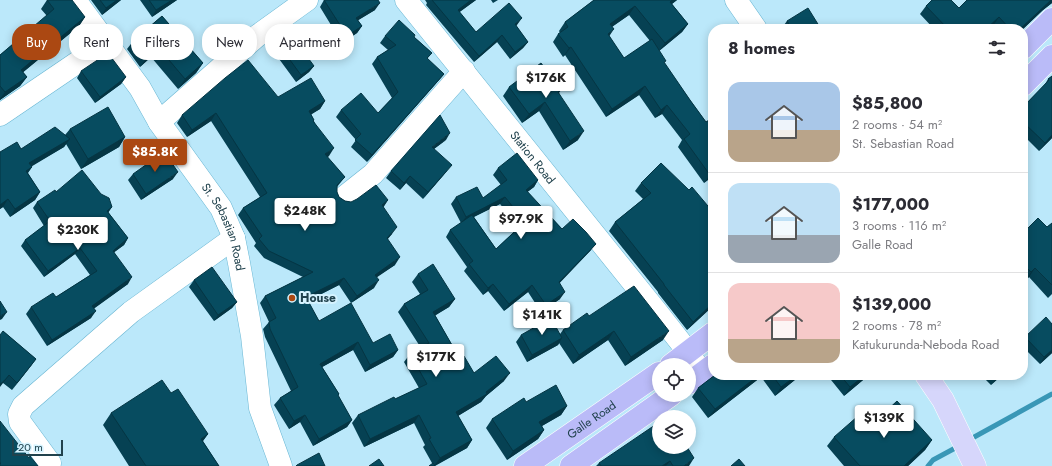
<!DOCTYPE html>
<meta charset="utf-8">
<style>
body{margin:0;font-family:Jost,sans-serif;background:#f7f7f7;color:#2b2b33;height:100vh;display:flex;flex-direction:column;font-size:15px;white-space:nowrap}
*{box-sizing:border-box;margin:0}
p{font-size:13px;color:#7c7c81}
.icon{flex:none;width:22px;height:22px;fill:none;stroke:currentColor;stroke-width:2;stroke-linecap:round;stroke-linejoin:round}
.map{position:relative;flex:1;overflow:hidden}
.sheet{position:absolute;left:708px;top:24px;width:320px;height:356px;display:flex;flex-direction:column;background:#fff;border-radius:16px;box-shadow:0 2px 10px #0003}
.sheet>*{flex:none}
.guide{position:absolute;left:12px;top:24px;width:380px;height:36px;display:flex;gap:8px}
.fabs{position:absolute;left:652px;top:358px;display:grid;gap:8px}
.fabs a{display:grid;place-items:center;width:44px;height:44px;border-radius:50%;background:#fff;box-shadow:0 2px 10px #0003;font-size:20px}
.scale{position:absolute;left:12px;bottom:10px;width:51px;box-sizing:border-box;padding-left:4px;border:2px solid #21424d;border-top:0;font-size:11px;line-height:14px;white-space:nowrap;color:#21424d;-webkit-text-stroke:3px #d5f3ff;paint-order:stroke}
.price{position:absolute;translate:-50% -34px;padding:0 9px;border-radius:4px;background:#fff;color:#222;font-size:13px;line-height:26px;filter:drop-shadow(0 1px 2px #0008)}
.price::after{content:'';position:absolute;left:50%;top:24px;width:12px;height:9px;margin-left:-6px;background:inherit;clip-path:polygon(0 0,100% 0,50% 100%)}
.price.current{background:#ab4812;color:#fff}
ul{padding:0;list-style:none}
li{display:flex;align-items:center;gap:12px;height:100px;padding:0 20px}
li+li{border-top:1px solid #e1e1e2}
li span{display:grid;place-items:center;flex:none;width:112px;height:80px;border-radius:12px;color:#555}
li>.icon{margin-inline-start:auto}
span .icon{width:48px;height:48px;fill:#fffc;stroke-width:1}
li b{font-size:17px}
h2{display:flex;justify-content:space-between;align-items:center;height:48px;padding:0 20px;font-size:17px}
.pill{padding:0 14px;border-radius:16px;background:#fff;box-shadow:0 2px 10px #0003;font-size:14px;line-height:36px}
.pill.current{background:#ab4812;color:#fff}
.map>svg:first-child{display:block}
</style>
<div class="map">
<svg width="1052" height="466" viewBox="0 0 1052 466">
<rect width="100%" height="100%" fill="#bbe8fa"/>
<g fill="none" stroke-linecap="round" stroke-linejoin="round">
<path stroke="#3997b6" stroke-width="5" d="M967 441 1052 394
M928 466 933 460 959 446"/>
<defs>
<g id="minor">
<path id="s1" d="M75 0 140 88 159 122 221 208 234 238 239 263 252 336 260 408 281 466"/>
<path id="s2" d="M406 0 656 311 689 353 702 374"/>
<path d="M736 0 756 29"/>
<path d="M0 115 106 43"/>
<path d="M159 122 257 36 307 0"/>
<path d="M344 197 373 174 464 71"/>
<path d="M50 463 20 422 19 414 23 406 131 312 234 238"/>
</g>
<path id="major" d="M926 375 943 400 975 466"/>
<g id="highway">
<path d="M1023 48 1052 19"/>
<path d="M1023 85 1052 56"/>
<path d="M671 365 713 333"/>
<path d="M689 383 713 365"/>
<path id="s3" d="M525 466 659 373"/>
<path d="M571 466 671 395"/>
</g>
</defs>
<use href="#minor" stroke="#68b6d3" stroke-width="23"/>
<use href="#major" stroke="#fff" stroke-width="23"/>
<use href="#highway" stroke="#fff" stroke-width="23"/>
<use href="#minor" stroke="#fff" stroke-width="22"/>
<use href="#major" stroke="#d6d6fb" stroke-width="22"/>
<use href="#highway" stroke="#babbf8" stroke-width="22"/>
</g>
<path fill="#064153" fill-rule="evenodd" d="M47 0 85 17 79 26 23 72 27 77 20 86 0 100V55L47 16 41 9Z
M91 0H121L102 15Z
M140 0H177L152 17Z
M324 0 375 10 358 20 362 26 357 33 342 43 320 7Z
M425 0H476L459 12 476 32 517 25 516 26 528 42 523 48 510 59 497 42 474 62 426 5 427 3Z
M491 0H498L493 3Z
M594 0H677L672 4 688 24 682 32 659 51 664 63 690 100 706 122 713 119V176L704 183 678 147 682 140 662 114 655 118 639 95 606 117 565 55 563 57 553 42 558 34 560 33 559 31 565 22ZM629 15 650 41 624 58 609 36 612 27Z
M1052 0V3L1043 10 1023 29H996L993 26 989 29H934L920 14 926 6 959 8Z
M162 16 203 63 196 73 178 89 151 57 140 67 127 49 134 40Z
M787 21 821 29H781Z
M385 36 414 37 432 53 427 59 444 74 439 80 367 162 351 147 356 140 336 117 341 110 378 113 392 98 372 64 377 57 388 50 380 43Z
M276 41 314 66 309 72 296 82 271 48Z
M81 71 126 77 121 84 95 103 77 78Z
M1052 76V138L1039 151 1023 135V107L1044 86 1048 79Z
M509 87 561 90 559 93 578 140 563 150 539 111 522 123 503 96Z
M278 97 325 101 320 109 311 114 329 156 327 157 345 177 337 187V192L339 197 345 201 351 202 388 200 383 207 392 234 387 239 395 265 376 277 374 288 351 303 339 285 308 301 319 321 373 343 398 350 393 357 365 372 353 350 322 367 339 394 338 396 352 420 347 427 313 446 300 422 289 429 274 405 280 398 291 391 265 337 263 329 269 322 260 303 265 296 303 277 264 258 254 246 256 243 238 215 243 208 260 197 211 121 187 137 177 123 182 115Z
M70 129 125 137 119 147 81 169 66 144 64 147 31 166 32 167 28 173 40 192 35 200 10 217 3 207 0 209V152L21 149 65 135Z
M446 140 434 149 447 171 423 199 406 183 400 190 386 178 391 171Z
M498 168 538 180 534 187 527 192 562 229 591 250 559 283 560 299 541 312 528 292 504 311 488 291 483 295 464 271 467 267 446 237 450 230 461 223 451 204 456 197 483 198 501 185 493 175ZM500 204 519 227 496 249 474 217Z
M133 174 173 179 141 200 128 180Z
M641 183 689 190 713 306 687 330 658 293V292L609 231 615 222 643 199 635 191Z
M56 192 112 207 108 212 128 238 124 245 114 252 128 284 94 308 91 318 47 346 26 314 31 307 56 297 90 275 75 254 44 277 21 246 25 240 44 226 33 208 37 202Z
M1052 223V294L1048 298 1029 277 1025 281 1023 280V233L1047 227Z
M418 274 455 299 449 307 435 315 460 359 474 373 504 381 486 396 481 402 458 416 472 440 467 448 435 466 432 463 423 447 425 445 414 423 364 447 352 423 358 415 395 399 419 388 404 362 410 354 421 348 398 312 404 304 420 294 412 282Z
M194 280 237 302 232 308 214 321 189 287Z
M589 316 663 340 625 366 608 340 573 364 559 343 558 345 527 362 516 342 521 335 560 334 563 330Z
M1052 324V353L1040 364 1026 350 1023 354V340L1025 337Z
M3 331 36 359 12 390 3 383Z
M715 375H801L775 396 761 377 708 418 692 397 698 388Z
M827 375H869L844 396Z
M981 375H1002L991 385Z
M171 393 208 434 203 441 219 466H129L103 425 111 413Z
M526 402 567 406 561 415 542 426 544 430 538 439 507 460 486 428 492 419Z
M868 428 932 440 925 450 908 466H844L827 446 834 437Z
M659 447 689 466H596L599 463Z"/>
<path fill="#053543" d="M117 0H121L102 15 106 8Z
M172 0H177L152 17 156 10Z
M471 0H476L453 17 458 10Z
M672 0H677L664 10 670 2Z
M1051 0H1052V3L1043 10 1023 29H1020Z
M380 3 375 10 352 24 356 18Z
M635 6 629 15 604 32 610 24Z
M85 17 79 26 15 79 21 70Z
M999 17 993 26 989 29H986Z
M522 18 517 25 510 31 515 24Z
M688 24 682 32 659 51 665 43Z
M362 26 357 33 342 43 347 36Z
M614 29 608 38V34Z
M502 35 497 42 474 62 479 56Z
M528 42 523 48 510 59 515 52Z
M158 47 151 57 140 67 147 57Z
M571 47 565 55 563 57 569 48Z
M203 63 196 73 178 89 185 79Z
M314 66 309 72 296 82 301 75Z
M444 74 439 80 367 162 372 155Z
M27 77 20 86 0 100V99L5 92Z
M126 77 121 84 95 103 100 97Z
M645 86 639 95 606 117 612 109Z
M325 101 320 109 304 119 309 111Z
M545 102 539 111 522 123 529 114Z
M667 105 662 114 655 118 661 110Z
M216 113 211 121 187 137 192 130Z
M584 131 578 140 563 150 570 141Z
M450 133 446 140 427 154 432 147Z
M1052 135V138L1039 151 1045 143Z
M125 137 119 147 81 169 88 159Z
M70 139 64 147 24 171 29 163Z
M334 148 329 156 320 162 325 154Z
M452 165 447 171 423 199 428 192Z
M32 167 26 175V171Z
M178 172 173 179 141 200 146 194Z
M713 172V176L704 183 710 175Z
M410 176 406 183 400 190 404 183Z
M538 180 534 187 521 197 526 190Z
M40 192 35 200 10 217 15 209Z
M505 197 500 204 461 223 466 217Z
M8 199 3 207 0 209V205Z
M388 200 383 208 382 205Z
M112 207 108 213 107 211Z
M397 227 392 234 382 246 387 238Z
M128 238 124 245 108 257 113 251Z
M596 244 591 250 554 289 559 282Z
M80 248 75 254 44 277 48 271Z
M400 257 395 265 370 282 375 275Z
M1035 268 1029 277 1025 281 1031 272Z
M132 277 128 284 88 313 92 306Z
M344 278 339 285 301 304 306 297Z
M379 280 374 288 351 303 357 296Z
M493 284 488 291 483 295 488 288Z
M532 285 528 292 504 311 509 304Z
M565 292 560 299 541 312 546 305Z
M455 299 449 307 428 320 433 312Z
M237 302 232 308 214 321 218 315Z
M713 303V306L687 330 693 322Z
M96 311 91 318 47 346 52 340Z
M7 312 2 319 0 320V316Z
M614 331 608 340 573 364 579 355Z
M669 331 663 340 625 366 631 357Z
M562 338 558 345 527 362 532 355Z
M358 342 353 350 315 371 320 364Z
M398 350 393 357 365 372 370 365Z
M1052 350V353L1040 364 1044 357Z
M36 359 31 366 12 390 17 383Z
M510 373 504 381 486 396 481 402 451 420 456 412 486 392Z
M9 375 0 387V384Z
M759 375H762L761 377 708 418 715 409Z
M797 375H801L775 396 781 387Z
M865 375H869L844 396 850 387Z
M1000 375H1002L991 385 996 379Z
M567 406 561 415 533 431 539 422Z
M305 415 300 422 289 429 294 421Z
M419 415 414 423 364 447 370 439Z
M352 420 347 427 313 446 319 439Z
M544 430 538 439 507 460 513 451Z
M208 434 199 446 201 439Z
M472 440 467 448 434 466 440 458Z
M932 440 925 450 908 466H904Z
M694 458 689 466H684Z
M670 461 666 466H662Z"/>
<path fill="#074c60" stroke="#053543" d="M47 0H72L85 17 21 70 27 77 5 92 0 86V55L54 9Z
M100 0H117L106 8Z
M149 0H172L156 10Z
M324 0H378L380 3 356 18 362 26 347 36Z
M432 0H471L458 10 476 32 509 3 522 18 515 24 528 42 515 52 502 35 479 56Z
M594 0H672L670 2 688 24 665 43 635 6 610 24 614 29 608 34 624 58 652 39 666 61 664 62 690 100 706 122 712 118 713 119V172L710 175 684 139 690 134 667 105 661 110 645 86 612 109 571 47 569 48 558 34 568 27 565 22Z
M932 0H951L959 8 967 0H1051L1020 29H1010L999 17 986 29H948L926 6Z
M808 8 821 29H792L787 21Z
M162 16 203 63 185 79 158 47 147 57 134 40Z
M399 20 415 35 414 37 432 53 427 58 444 74 372 155 355 140 361 134 341 110 361 93 378 113 398 92 377 57 396 45 385 36Z
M289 32 314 66 301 75 276 41Z
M108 53 126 77 100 97 81 71Z
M248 60 278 97 311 78 325 101 309 111 314 120 313 121 334 148 325 154 345 177 337 185V192L339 197 345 201 351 202 357 199 376 185 388 200 382 205 397 227 387 238 400 257 375 275 379 280 357 296 344 278 306 297 319 321 351 303 373 343 390 334 398 350 370 365 358 342 320 364 339 394 338 395 352 420 319 439 305 415 294 421 280 398 298 387 270 329 269 322 276 318 265 296 313 272 269 251 259 239 262 236 243 208 267 193 216 113 192 130 182 115 225 78Z
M541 63 561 90 558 92 584 131 570 141 545 102 529 114 509 87Z
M1052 76V135L1045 143 1023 122V107L1049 80 1048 79Z
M108 107 125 137 88 159 70 129Z
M440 115 450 133 432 147 452 165 428 192 410 176 404 183 391 171Z
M55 127 70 139 29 163 32 167 26 171 40 192 15 209 8 199 0 205V152L17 142 21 149Z
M164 152 178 172 146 194 133 174Z
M517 153 538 180 526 190 562 229 573 219 586 232 596 244 559 282 565 292 546 305 532 285 509 304 493 284 488 288 469 264 473 261 450 230 472 215 496 249 525 222 505 197 466 217 456 197 477 187 483 198 507 180 498 168Z
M661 163 689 190 692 187 713 212V303L693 322 664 285V284L615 222 651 193 641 183Z
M1023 168 1026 172 1023 175Z
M82 170 101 194 109 198 112 207 107 211 128 238 113 251 132 277 92 306 96 311 52 340 31 307 53 293 56 297 97 271 80 248 48 271 25 240 50 221 37 202 55 190 56 192Z
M1038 218 1047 227 1052 223V285L1035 268 1031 272 1023 264V233Z
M433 264 455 299 433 312 460 359 464 356 474 373 496 356 510 373 486 392 487 394 456 412 472 440 440 458 429 439 431 438 419 415 370 439 358 415 394 397 395 399 427 384 410 354 429 343 404 304 428 290 418 274Z
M212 267 237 302 218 315 194 280Z
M634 286 669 331 631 357 614 331 579 355 563 330 587 313 589 316Z
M0 301 7 312 0 316Z
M1046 317 1052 324V350L1044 357 1025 337Z
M551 318 562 338 532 355 521 335Z
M3 331 36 359 17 383 9 375 5 380 0 384V335Z
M1023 346 1027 349 1023 353Z
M715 375H759L715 409 698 388Z
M772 375H797L781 387Z
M840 375H865L850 387Z
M993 375H1000L996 379Z
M162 380 171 393 178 389 208 434 201 439 219 466H146L111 413Z
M556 385 567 406 539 422 544 430 513 451 492 419 524 398 526 402Z
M897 401 932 440 904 466H860L834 437 858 416 868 428Z
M0 421 29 458 30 456 38 466H0V464L1 463H0Z
M655 425 659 430V447H687L694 458 684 466H673L670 461 662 466H601L599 463Z
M319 453 325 466H296L297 465Z
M379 459 384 466H369Z
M739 459 745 466H731Z
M433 463 435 466H429Z"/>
<circle fill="#ab4812" stroke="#d5f3ff" stroke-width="1.5" cx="292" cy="298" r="4"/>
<g text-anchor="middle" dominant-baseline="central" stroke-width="4" stroke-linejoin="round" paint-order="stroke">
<g font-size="12" fill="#21424d" stroke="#d5f3ff">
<text stroke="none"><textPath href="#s2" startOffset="202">Station Road</textPath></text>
<text stroke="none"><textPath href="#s1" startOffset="273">St. Sebastian Road</textPath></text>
<text stroke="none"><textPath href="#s3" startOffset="81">Galle Road</textPath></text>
</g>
<g font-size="12" font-weight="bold" fill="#21424d" stroke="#d5f3ff" text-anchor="start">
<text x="300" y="298">House</text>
</g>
</g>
</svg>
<div class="fabs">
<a><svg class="icon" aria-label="locate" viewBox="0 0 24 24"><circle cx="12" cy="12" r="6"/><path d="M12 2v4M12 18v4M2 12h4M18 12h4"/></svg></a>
<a><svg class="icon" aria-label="layers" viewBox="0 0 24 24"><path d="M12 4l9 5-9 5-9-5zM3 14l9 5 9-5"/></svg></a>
</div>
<div class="scale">20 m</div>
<b class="price" style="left:546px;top:99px">$176K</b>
<b class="price current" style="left:155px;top:173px">$85.8K</b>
<b class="price" style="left:305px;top:232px">$248K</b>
<b class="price" style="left:521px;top:240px">$97.9K</b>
<b class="price" style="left:78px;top:251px">$230K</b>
<b class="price" style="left:542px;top:336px">$141K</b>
<b class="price" style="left:436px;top:378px">$177K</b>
<b class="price" style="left:884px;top:439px">$139K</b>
<div class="guide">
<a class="pill current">Buy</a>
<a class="pill">Rent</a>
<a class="pill">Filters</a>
<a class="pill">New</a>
<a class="pill">Apartment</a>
</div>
<section class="sheet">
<h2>8 homes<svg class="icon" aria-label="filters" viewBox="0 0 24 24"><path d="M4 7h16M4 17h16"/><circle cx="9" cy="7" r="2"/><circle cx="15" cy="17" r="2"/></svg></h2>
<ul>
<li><span style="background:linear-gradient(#a9c7e8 60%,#b9a48a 0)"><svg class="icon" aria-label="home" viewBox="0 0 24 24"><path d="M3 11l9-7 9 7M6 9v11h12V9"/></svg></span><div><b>$85,800</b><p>2 rooms · 54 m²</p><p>St. Sebastian Road</p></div></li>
<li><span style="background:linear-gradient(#bfe0f5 65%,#9aa5b1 0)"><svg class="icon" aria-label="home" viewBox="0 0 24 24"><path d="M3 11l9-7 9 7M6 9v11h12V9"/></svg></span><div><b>$177,000</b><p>3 rooms · 116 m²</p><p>Galle Road</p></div></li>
<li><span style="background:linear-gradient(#f6c9c9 70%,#b9a48a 0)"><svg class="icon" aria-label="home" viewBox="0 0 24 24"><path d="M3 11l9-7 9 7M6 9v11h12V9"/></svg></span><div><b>$139,000</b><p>2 rooms · 78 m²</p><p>Katukurunda-Neboda Road</p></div></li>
</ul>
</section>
</div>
